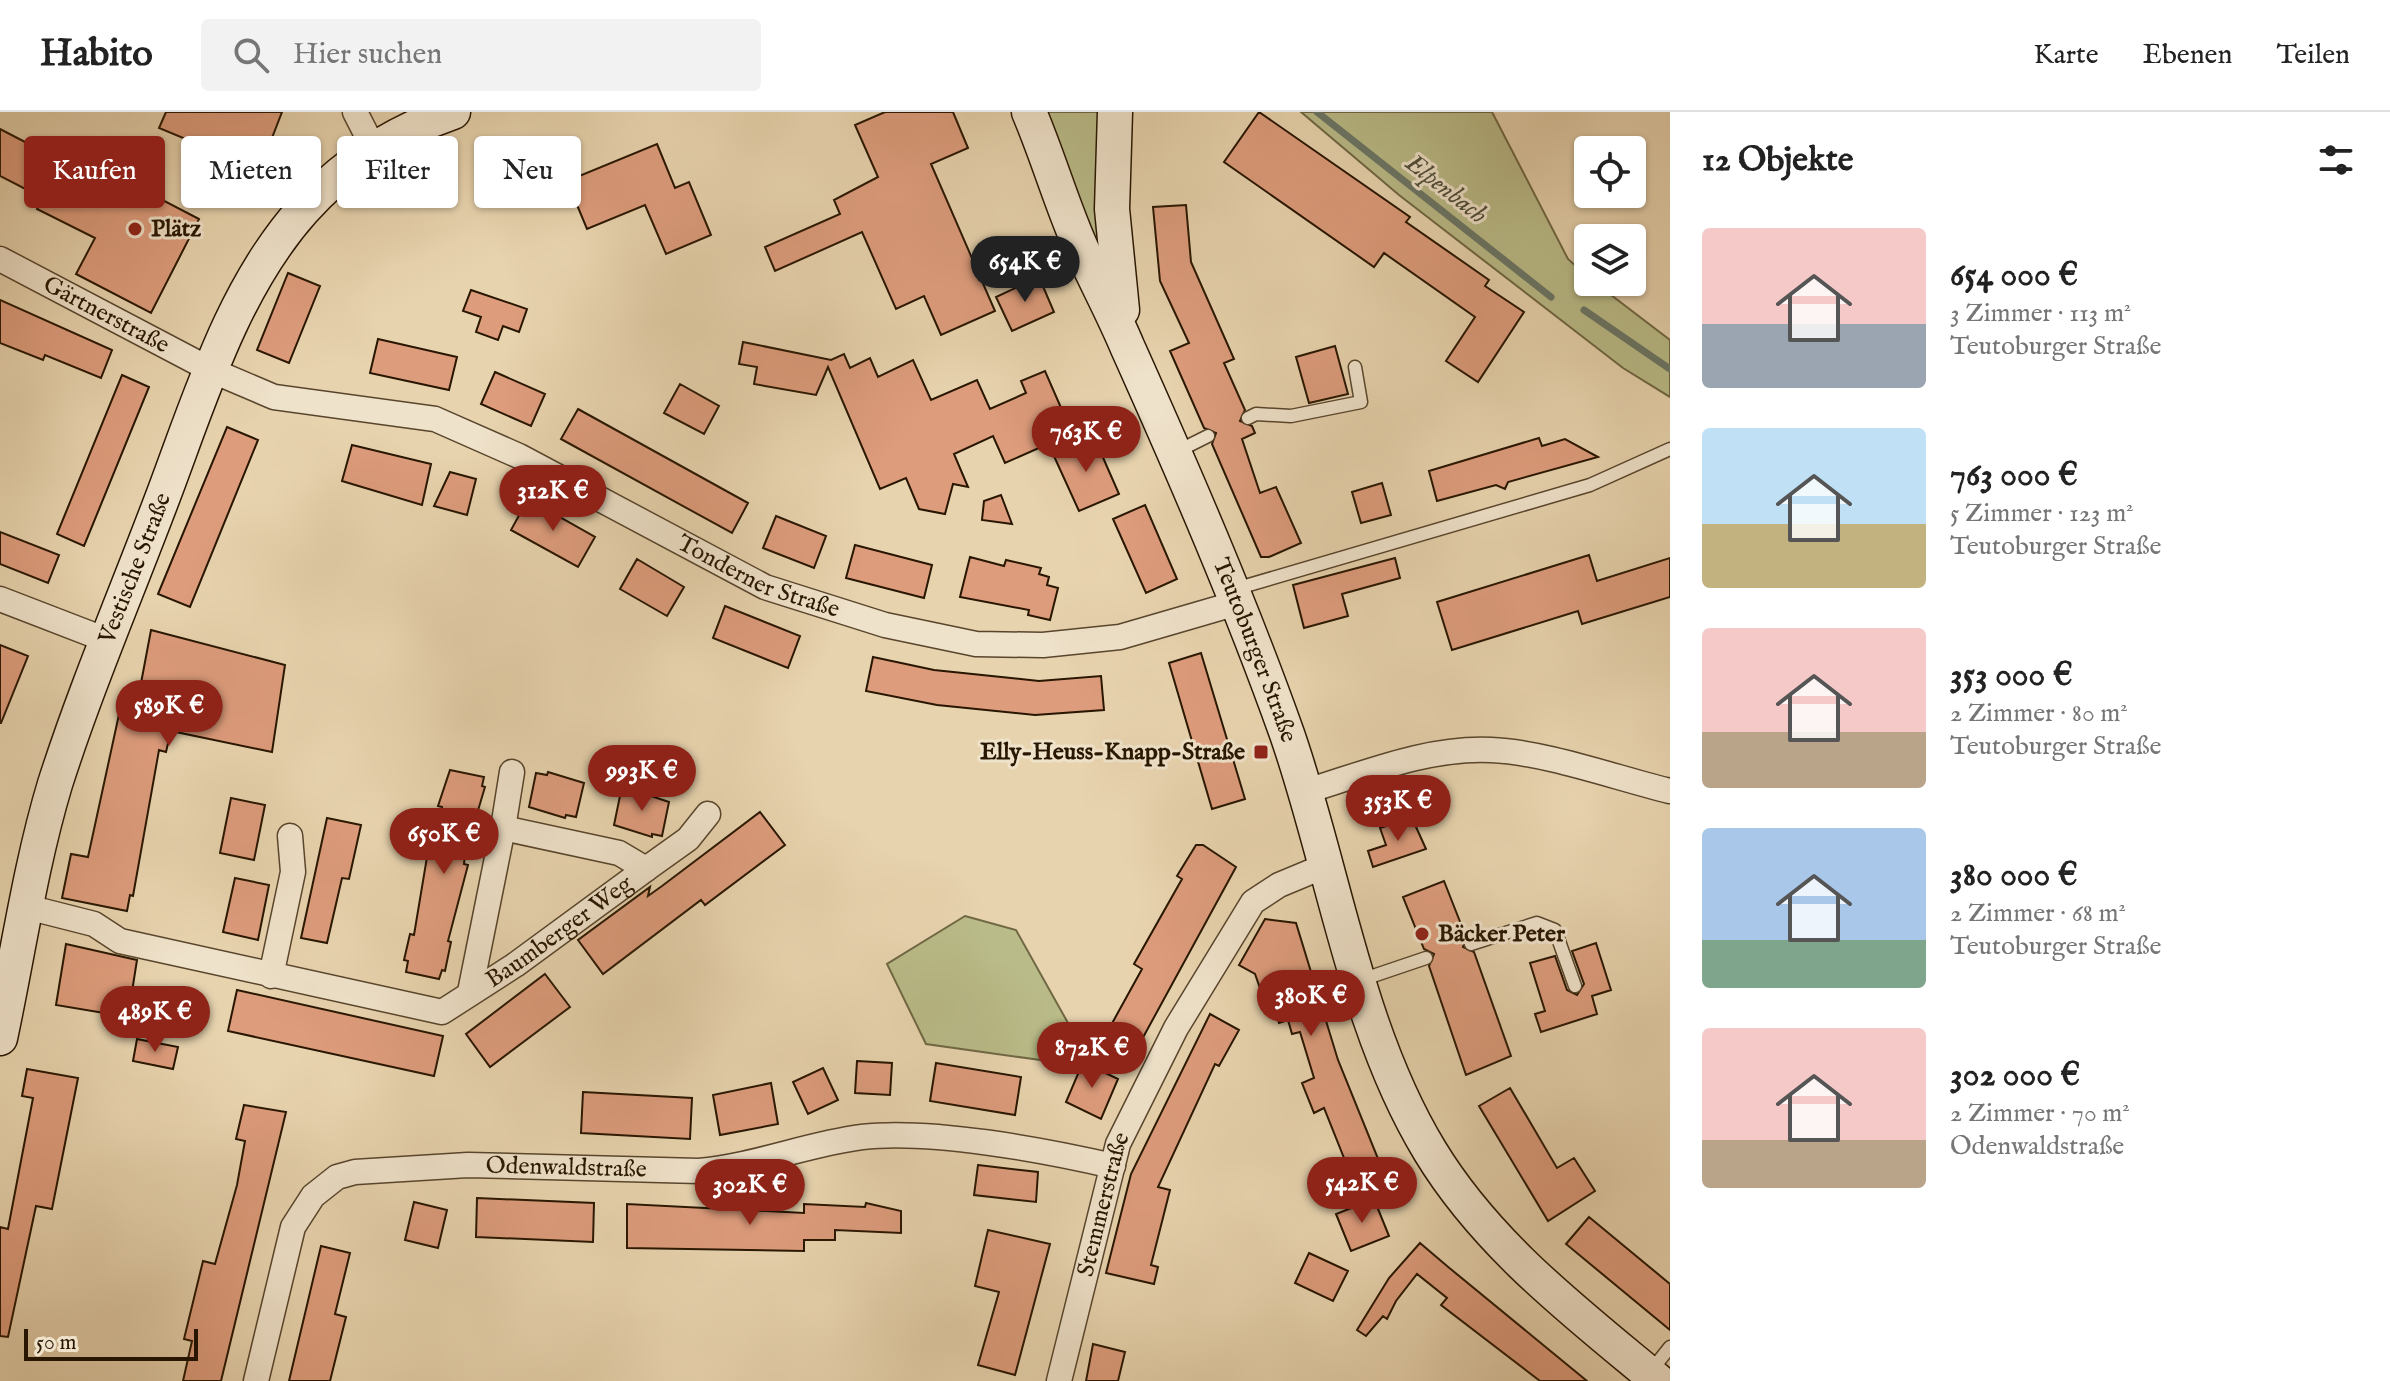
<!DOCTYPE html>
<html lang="de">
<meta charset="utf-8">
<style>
body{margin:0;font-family:"IM FELL English",serif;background:#f2f2f2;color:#222;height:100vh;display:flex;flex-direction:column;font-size:30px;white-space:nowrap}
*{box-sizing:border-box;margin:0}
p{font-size:26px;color:#767676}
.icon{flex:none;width:44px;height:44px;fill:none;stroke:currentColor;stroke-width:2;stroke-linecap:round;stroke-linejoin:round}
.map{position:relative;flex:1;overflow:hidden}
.details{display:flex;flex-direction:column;background:#fff;width:720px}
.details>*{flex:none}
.hud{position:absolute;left:24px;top:24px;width:760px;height:72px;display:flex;gap:16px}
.tools{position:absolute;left:1574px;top:24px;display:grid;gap:16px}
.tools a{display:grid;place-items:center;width:72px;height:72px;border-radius:8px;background:#fff;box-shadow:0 2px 6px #0004;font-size:40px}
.scale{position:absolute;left:24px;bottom:20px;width:174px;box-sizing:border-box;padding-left:8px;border:4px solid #281600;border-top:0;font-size:22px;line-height:28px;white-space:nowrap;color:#281600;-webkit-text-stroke:6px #efe2ca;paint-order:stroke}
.price{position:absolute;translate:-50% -68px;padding:0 18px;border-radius:28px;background:#8f2418;color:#fff;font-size:26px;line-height:52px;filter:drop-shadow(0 2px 4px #0008)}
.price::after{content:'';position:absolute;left:50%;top:48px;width:24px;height:18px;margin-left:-12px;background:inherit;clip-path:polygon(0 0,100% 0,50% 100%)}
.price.on{background:#222;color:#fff}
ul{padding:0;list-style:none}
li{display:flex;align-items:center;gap:24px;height:200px;padding:0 32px}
li span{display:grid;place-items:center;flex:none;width:224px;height:160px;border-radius:8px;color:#555}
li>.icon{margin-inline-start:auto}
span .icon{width:96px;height:96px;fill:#fffc;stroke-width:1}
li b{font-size:34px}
h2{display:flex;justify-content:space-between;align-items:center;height:96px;padding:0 32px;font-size:34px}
.chip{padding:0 28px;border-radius:8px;background:#fff;box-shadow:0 2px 6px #0004;font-size:28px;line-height:72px}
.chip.on{background:#8f2418;color:#fff}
header{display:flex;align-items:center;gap:48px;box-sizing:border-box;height:112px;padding:0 40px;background:#fff;border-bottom:2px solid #e0e0e0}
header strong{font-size:38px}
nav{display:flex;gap:44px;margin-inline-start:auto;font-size:28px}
.search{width:560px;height:72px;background:#f2f2f2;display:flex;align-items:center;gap:20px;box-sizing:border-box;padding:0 28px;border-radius:8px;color:#767676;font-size:30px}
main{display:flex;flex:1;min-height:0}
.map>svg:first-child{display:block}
</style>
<header>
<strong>Habito</strong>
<div class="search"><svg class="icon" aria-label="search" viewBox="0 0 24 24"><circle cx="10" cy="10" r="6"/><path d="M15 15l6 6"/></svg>Hier suchen</div>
<nav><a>Karte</a><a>Ebenen</a><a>Teilen</a></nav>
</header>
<main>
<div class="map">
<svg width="1670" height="1269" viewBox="0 0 1670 1269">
<rect width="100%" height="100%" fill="#e7d3ae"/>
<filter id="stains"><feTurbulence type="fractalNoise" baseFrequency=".0025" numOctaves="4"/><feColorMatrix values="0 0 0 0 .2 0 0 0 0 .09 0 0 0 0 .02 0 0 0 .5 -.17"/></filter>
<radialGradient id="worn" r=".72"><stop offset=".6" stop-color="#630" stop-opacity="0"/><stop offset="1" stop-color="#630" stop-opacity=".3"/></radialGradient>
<path fill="#b9bb88" stroke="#706844" stroke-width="2" d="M1041 0H1099L1102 148Z
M1301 0H1492L1568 147 1588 165V170H1594L1670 228V285L1623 256 1399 83Z
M965 804 1016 818 1068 911 1040 948 926 932 887 852Z"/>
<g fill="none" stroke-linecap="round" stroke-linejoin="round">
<path stroke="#6b7767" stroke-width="7" d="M1317 0 1551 185
M1584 198 1670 257"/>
</g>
<path fill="#dd9c7c" stroke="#281600" stroke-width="2" d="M166 0H282L265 44 230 29 224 43 159 16Z
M885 0H953L968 36 931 52 995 199 941 223 924 184 896 197 862 120 775 159 765 135 840 102 834 88 878 65 855 13Z
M1259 0 1410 105 1406 110 1489 168 1485 174 1524 200 1478 270 1446 249 1475 205 1384 141 1374 155 1224 50Z
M0 17 102 70 107 59 199 107 151 201 76 162 95 126 37 97 43 86 0 64Z
M657 32 675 76 689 70 711 123 666 142 645 93 587 117 567 69Z
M1186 93 1191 150 1234 247 1224 251 1245 298 1240 309 1252 314 1255 321 1242 327 1260 381 1276 375 1301 431 1269 445H1261L1212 332 1216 321 1204 316 1170 239 1189 231 1160 169 1153 95Z
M288 161 320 174 289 251 257 238Z
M1039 165 1054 200 1012 219 996 185Z
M471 178 527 197 519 220 503 214 498 228 476 220 481 205 463 199Z
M0 188 112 238 101 266 45 243 43 248 0 231Z
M378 227 457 245 449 278 370 261Z
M743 230 831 248 844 242 850 256 870 246 878 265 913 248 931 288 977 268 990 297 1026 281 1021 269 1045 259 1062 298 1038 308 1048 332 1005 351 993 324 954 342 968 375 953 372 945 402 919 397 906 366 880 377 828 255 816 283 754 272 757 255 739 252Z
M1335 234 1348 282 1309 291 1296 245Z
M495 260 545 282 531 314 481 292Z
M122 263 149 275 84 434 57 422Z
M680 272 719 294 704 322 664 301Z
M578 297 748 391 732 421 561 327Z
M227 315 258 328 190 495 158 482Z
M1094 325 1119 382 1079 399 1053 342Z
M1539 326 1542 334 1565 327 1598 345 1508 370 1505 377 1496 373 1437 389 1429 359Z
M352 333 431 352 422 393 342 369Z
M450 360 476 367 467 403 434 394Z
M1382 371 1391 403 1361 411 1352 380Z
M1001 383 1012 412 982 408 984 389Z
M528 387 595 425 578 455 511 418Z
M1145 393 1177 467 1146 481 1113 407Z
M776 404 826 424 814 456 763 436Z
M0 420 59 443 48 471 0 452Z
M855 433 932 453 924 486 846 466Z
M1589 443 1597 469 1670 446V485L1582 512 1578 499 1452 538 1437 490Z
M970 445 1004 454 1006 448 1041 456 1039 462 1049 465 1047 473 1058 476 1050 508 1028 503 1029 498 960 485Z
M1395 446 1400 466 1342 482 1348 504 1304 516 1293 473Z
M637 447 684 475 667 504 620 477Z
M725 494 800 524 788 556 713 526Z
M151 518 285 553 272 640 171 619 166 640 159 638 133 784 130 783 127 799 62 786 71 742 88 745 123 584 138 587Z
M0 533 28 544 1 611H0Z
M1201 541 1245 687 1212 697 1169 551Z
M873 545 934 558 1011 566 1039 569 1101 564 1104 598 1035 603 937 593 866 579Z
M450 658 484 665 482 674 485 675 465 742 464 752 468 753 448 829 451 830 445 859 442 858 439 867 406 860 408 849 404 848 410 822 414 823 427 745 430 746 442 695 438 694Z
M548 660 584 671 576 705 566 703 565 706 529 695 536 661 547 663Z
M633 678 669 690 662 724 652 722V725L614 713 621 679 632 682Z
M231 686 265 693 254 748 220 741Z
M760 700 785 733 705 793 701 788 603 862 578 828 650 775 648 784 662 774Z
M327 706 361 713 349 767 342 766 327 831 301 826Z
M1412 706 1426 737 1373 755 1368 739 1386 733 1380 716Z
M1196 733H1203L1236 755 1140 931 1110 915 1142 857 1134 852 1182 767 1177 764Z
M235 766 269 773 258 828 223 820Z
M1444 769 1466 825 1463 835 1474 840 1511 944 1466 963 1429 854 1434 842 1424 837 1403 785Z
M1265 807 1296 811 1338 948 1383 1059 1354 1071 1324 996 1314 1001 1302 971 1314 966 1300 920 1292 922 1288 908 1279 911 1266 868 1261 879 1255 862 1239 853Z
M1596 831 1611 878 1592 884 1597 902 1541 920 1535 902 1545 899 1530 851 1555 844 1567 878 1577 883 1584 872 1572 839Z
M66 832 137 848 128 905 56 893Z
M545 862 570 895 490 955 466 922Z
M237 878 443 924 434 964 228 919Z
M1210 902 1239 918 1219 954 1215 952 1158 1075 1170 1078 1151 1153 1158 1155 1154 1172 1106 1161 1131 1062Z
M137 927 178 935 173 957 133 949Z
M857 949 892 951 890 983 855 981Z
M1083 950 1118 967 1101 1007 1066 990Z
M936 951 1021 965 1015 1003 930 989Z
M823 956 838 988 808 1002 793 970Z
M27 957 78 966 52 1097 36 1094 8 1225 0 1224V1115L8 1117 33 986 22 984Z
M771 971 778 1012 720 1023 713 983Z
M1510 976 1557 1056 1574 1046 1595 1079 1548 1109 1479 994Z
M583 980 692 986 690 1027 581 1021Z
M244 993 286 1000 221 1269H183L192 1229 184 1227 203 1149 215 1152 237 1073 245 1029 236 1027Z
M978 1053 1038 1060 1036 1090 974 1083Z
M477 1086 594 1091 593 1130 476 1125Z
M1374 1087 1389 1124 1351 1139 1336 1102Z
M414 1090 447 1098 438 1136 405 1128Z
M866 1091 901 1099V1121L835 1118V1128H804V1139L627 1136V1092L804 1101V1092L865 1095Z
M1589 1105 1670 1172V1218L1566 1132Z
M988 1118 1050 1132 1015 1263 978 1253 999 1180 975 1174Z
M1420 1131 1447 1154 1587 1269H1540L1441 1193 1447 1186 1417 1162 1396 1189 1387 1207 1383 1204 1366 1224 1357 1218 1389 1166Z
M321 1134 350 1141 335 1202 346 1205 330 1269H289Z
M1309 1141 1348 1159 1333 1189 1295 1171Z
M1093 1232 1125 1240 1118 1269H1086Z"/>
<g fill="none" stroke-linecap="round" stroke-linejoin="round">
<defs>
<path id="lane" d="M1248 306 1256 302 1291 304 1361 290 1355 255
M1176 340 1208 324
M1235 477 1590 373 1670 337
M1471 832 1537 811 1555 818 1575 874
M1361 868 1426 846
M1651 1259 1670 1235"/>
<g id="street">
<path d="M355 0 374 37"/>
<path id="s1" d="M0 147 213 259 274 285 435 307 519 344 765 475 885 513 976 532 1043 533 1120 525 1237 491"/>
<path d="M0 487 109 529"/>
<path d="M1307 679C1366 661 1428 635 1491 638 1545 640 1616 666 1670 679"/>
<path d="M503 716 512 660"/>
<path d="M646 757 688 727 708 702"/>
<path id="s2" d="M27 795 94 812 120 829 442 900 515 853 646 757 619 741 503 716 470 880"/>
<path d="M271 864 293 760 290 724"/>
<path id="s3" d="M256 1269 293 1115 313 1084 337 1065 355 1060 468 1053 699 1059C755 1054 807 1032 862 1025 930 1017 1044 1038 1113 1054"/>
<path id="s4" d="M1059 1269 1118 1032 1176 916 1253 790 1279 773 1327 753"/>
</g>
<g id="secondary">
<path id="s5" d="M1029 0C1047 42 1060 87 1078 129 1093 164 1112 198 1127 234 1184 361 1240 490 1287 622 1334 757 1355 916 1430 1039 1487 1133 1575 1200 1658 1269"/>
<path d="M1115 0 1112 97 1122 198"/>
<path id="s6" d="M0 926C18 842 30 755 55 672 86 575 129 475 165 379 201 283 234 175 303 98 343 53 395 20 453 0"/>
</g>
</defs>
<use href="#lane" stroke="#58452c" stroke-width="15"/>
<use href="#street" stroke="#58452c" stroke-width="27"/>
<use href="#secondary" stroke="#281600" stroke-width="37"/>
<use href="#lane" stroke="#efe2ca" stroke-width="12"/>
<use href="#street" stroke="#efe2ca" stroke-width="24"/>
<use href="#secondary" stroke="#efe2ca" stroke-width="34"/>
</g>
<g fill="#8f2418" stroke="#efe2ca" stroke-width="3">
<circle cx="135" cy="117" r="8"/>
<rect x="1253" y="632" width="16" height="16" rx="4"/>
<circle cx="1422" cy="822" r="8"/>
</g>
<g text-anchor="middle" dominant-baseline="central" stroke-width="6" stroke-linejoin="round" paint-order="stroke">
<g font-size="24" font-weight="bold" fill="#281600" stroke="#efe2ca" text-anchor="start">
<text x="151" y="117">Plätz</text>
<text x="1245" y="640" text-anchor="end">Elly-Heuss-Knapp-Straße</text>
<text x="1438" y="822">Bäcker Peter</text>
</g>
<g font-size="24" fill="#281600" stroke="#efe2ca">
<text stroke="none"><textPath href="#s1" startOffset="120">Gärtnerstraße</textPath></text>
<text stroke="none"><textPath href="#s6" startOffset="490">Vestische Straße</textPath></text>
<text stroke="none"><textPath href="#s1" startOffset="830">Tonderner Straße</textPath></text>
<text stroke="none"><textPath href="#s5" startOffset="584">Teutoburger Straße</textPath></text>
<text stroke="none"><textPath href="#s2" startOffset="572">Baumberger Weg</textPath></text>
<text stroke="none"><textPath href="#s3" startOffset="456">Odenwaldstraße</textPath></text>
<text stroke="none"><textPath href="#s4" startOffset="182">Stemmerstraße</textPath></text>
</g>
<g font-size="26" font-style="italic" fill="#4f4f3c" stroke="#efe2ca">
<text transform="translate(1446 77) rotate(38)">Elpenbach</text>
</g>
</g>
<rect width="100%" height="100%" filter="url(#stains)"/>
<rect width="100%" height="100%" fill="url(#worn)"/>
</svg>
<div class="tools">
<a><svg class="icon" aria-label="locate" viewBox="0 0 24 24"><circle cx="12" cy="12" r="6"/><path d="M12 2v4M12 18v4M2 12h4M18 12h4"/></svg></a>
<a><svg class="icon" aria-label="layers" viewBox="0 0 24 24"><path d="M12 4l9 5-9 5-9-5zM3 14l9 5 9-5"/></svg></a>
</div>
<div class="scale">50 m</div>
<b class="price on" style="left:1025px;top:192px">654K €</b>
<b class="price" style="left:1086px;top:362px">763K €</b>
<b class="price" style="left:553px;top:421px">312K €</b>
<b class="price" style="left:169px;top:636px">589K €</b>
<b class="price" style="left:642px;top:701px">993K €</b>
<b class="price" style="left:1398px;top:731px">353K €</b>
<b class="price" style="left:444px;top:764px">650K €</b>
<b class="price" style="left:1311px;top:926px">380K €</b>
<b class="price" style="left:155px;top:942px">489K €</b>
<b class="price" style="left:1092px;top:978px">872K €</b>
<b class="price" style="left:1362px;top:1113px">542K €</b>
<b class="price" style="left:750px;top:1115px">302K €</b>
<div class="hud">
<a class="chip on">Kaufen</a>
<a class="chip">Mieten</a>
<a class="chip">Filter</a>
<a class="chip">Neu</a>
</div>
</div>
<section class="details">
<h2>12 Objekte<svg class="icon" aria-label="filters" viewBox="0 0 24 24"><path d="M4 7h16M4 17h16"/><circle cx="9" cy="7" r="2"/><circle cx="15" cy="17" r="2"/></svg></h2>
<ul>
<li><span style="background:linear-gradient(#f6c9c9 60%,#9aa5b1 0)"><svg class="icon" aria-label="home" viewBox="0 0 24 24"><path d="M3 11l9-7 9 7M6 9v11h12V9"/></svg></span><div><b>654 000 €</b><p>3 Zimmer · 113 m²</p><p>Teutoburger Straße</p></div></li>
<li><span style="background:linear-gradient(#bfe0f5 60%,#c2b280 0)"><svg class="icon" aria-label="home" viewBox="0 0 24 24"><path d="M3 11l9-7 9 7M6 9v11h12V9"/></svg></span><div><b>763 000 €</b><p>5 Zimmer · 123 m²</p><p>Teutoburger Straße</p></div></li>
<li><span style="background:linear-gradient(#f6c9c9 65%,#b9a48a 0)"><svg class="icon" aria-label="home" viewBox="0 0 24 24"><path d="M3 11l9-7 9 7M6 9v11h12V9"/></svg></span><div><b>353 000 €</b><p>2 Zimmer · 80 m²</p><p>Teutoburger Straße</p></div></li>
<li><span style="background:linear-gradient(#a9c7e8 70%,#7fa58c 0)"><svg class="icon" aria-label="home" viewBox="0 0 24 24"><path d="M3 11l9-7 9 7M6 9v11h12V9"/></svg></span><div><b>380 000 €</b><p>2 Zimmer · 68 m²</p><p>Teutoburger Straße</p></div></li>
<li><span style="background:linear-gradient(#f6c9c9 70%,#b9a48a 0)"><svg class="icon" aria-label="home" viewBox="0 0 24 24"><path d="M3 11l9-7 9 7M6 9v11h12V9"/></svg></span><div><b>302 000 €</b><p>2 Zimmer · 70 m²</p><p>Odenwaldstraße</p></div></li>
</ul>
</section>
</main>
